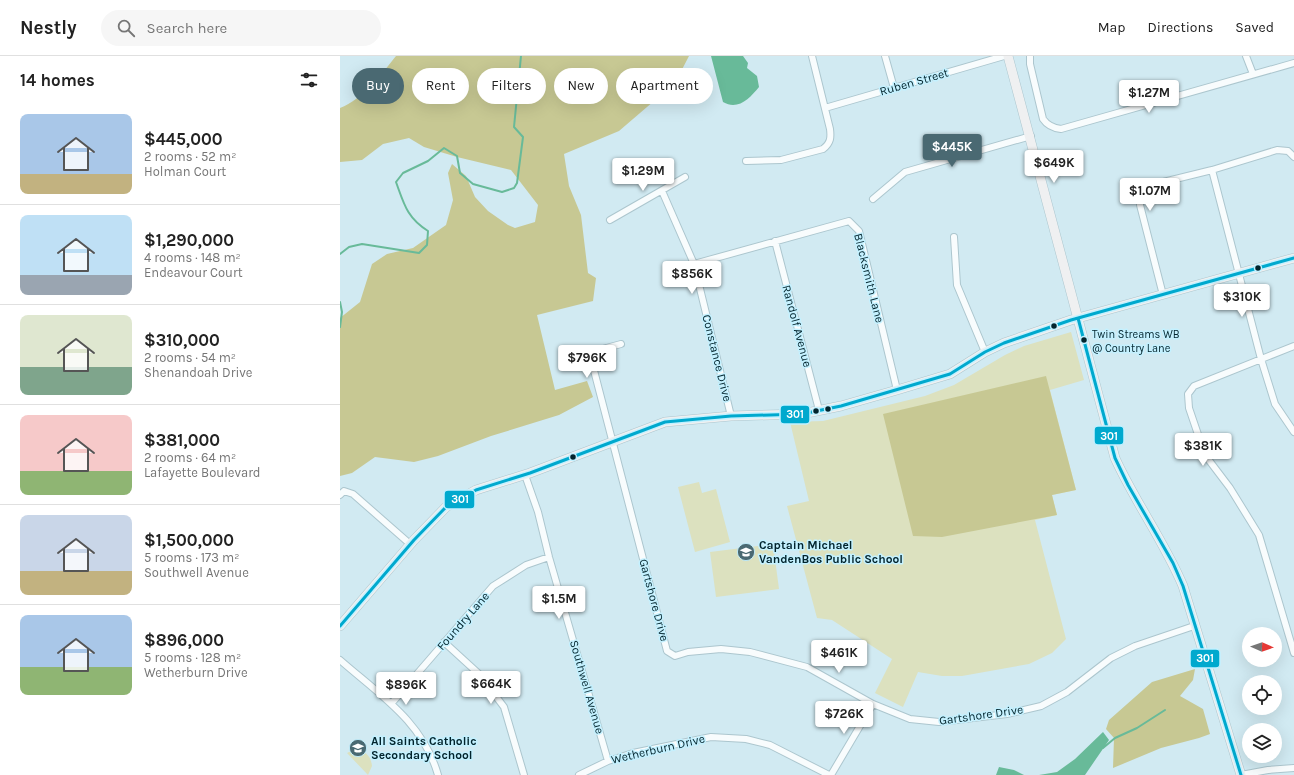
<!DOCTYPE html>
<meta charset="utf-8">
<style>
body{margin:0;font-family:Karla,sans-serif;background:#f6f6f6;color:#222;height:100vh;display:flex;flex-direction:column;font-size:15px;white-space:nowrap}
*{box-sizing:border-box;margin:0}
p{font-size:13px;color:#767676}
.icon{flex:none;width:22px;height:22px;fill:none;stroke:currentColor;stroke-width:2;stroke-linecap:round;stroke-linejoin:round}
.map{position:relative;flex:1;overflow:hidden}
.sheet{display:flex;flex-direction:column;background:#fff;width:340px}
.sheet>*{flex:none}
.hud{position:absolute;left:12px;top:12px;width:380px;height:36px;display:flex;gap:8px}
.needle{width:26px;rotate:92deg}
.tools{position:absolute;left:902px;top:571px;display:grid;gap:8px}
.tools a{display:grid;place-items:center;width:40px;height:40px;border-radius:50%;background:#fff;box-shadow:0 4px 16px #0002;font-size:20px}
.price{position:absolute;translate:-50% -34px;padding:0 9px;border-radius:4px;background:#fff;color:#222;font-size:13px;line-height:26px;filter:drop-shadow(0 1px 2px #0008)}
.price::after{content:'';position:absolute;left:50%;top:24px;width:12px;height:9px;margin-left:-6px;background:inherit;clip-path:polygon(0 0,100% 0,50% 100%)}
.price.selected{background:#4a6972;color:#fff}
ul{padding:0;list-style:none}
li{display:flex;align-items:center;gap:12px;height:100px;padding:0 20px}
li+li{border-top:1px solid #e0e0e0}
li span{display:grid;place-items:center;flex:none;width:112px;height:80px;border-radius:8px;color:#555}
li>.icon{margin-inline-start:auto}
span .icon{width:48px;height:48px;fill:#fffc;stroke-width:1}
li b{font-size:17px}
h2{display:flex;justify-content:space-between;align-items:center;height:48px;padding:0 20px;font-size:17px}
.chip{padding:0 14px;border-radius:18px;background:#fff;box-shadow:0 4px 16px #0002;font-size:14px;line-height:36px}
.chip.selected{background:#4a6972;color:#fff}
header{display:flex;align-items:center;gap:24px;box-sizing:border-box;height:56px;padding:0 20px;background:#fff;border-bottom:1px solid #e0e0e0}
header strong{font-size:19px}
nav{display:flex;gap:22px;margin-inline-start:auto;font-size:14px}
.search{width:280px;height:36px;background:#f6f6f6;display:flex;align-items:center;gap:10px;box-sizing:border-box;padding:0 14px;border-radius:22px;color:#767676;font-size:15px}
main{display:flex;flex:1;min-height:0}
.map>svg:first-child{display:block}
</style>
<header>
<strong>Nestly</strong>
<div class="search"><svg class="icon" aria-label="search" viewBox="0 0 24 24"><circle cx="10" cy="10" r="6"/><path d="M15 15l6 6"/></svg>Search here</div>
<nav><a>Map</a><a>Directions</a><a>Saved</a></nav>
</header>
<main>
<section class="sheet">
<h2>14 homes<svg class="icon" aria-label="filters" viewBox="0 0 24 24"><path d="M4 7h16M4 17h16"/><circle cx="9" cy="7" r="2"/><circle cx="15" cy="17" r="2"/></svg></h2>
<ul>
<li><span style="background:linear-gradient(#a9c7e8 75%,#c2b280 0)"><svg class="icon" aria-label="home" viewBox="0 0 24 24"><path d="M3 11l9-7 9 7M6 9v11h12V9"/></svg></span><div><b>$445,000</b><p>2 rooms · 52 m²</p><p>Holman Court</p></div></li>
<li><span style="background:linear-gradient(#bfe0f5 75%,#9aa5b1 0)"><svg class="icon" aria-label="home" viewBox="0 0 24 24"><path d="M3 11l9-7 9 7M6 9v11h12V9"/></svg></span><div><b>$1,290,000</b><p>4 rooms · 148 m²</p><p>Endeavour Court</p></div></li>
<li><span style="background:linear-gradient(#dfe7d0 65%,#7fa58c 0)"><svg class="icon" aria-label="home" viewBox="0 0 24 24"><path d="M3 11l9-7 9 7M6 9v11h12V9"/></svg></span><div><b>$310,000</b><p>2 rooms · 54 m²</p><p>Shenandoah Drive</p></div></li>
<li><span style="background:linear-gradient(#f6c9c9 70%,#8fb573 0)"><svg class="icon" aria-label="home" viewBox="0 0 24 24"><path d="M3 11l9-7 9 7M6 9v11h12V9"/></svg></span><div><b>$381,000</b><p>2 rooms · 64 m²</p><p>Lafayette Boulevard</p></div></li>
<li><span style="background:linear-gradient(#c9d6e8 70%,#c2b280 0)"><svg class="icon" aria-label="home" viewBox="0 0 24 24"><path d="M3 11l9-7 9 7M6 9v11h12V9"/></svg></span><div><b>$1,500,000</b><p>5 rooms · 173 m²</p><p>Southwell Avenue</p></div></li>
<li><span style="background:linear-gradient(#a9c7e8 65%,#8fb573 0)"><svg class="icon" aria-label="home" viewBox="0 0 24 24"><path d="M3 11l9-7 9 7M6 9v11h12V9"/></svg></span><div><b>$896,000</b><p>5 rooms · 128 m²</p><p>Wetherburn Drive</p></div></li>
</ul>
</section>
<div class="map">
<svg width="954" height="719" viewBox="0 0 954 719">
<rect width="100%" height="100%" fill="#d1eaf2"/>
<path fill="#dce1bf" d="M731 276 744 324 710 334 736 434 712 439 717 459 695 464 726 583 712 597 689 608 622 620H602L578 616 563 651 535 637 552 603 492 564 477 562 447 450 469 445 450 366 483 365 585 340 614 329 665 299 684 290Z
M359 426 362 437 376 433 390 486 355 496 338 431Z
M433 488 439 533 376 541 370 496Z
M13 694C24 693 31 699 32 710L28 719 7 697Z"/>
<path fill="#c7c893" d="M56 0H349L335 27 279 75 224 98 229 130 241 159 248 217 256 222 253 245 197 259 215 334 247 325 253 341 219 359 151 380 98 400 74 406 35 401 12 417 0 420V262L20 246 32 208 47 198 73 192 106 169 113 144 108 117 112 108 126 120 135 141 148 155 168 169 175 172 195 166 198 149 171 114 117 101 84 91 69 82 43 88 22 104 0 106V52C23 43 41 19 56 0Z
M706 320 736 434 712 439 717 459 602 481 573 480 543 358Z
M855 613 853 624 840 640 863 653 870 678 859 682 821 692 773 712 774 682 766 673 769 664 812 626Z"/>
<path fill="#68ba99" d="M371 0H403L408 7 407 12 417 20 419 31C410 42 398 55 383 46Z
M763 676 769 684 745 719H699L717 716 735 703Z
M659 711 674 714 684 719H656Z"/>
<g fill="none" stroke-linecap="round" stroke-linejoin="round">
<path stroke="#68ba99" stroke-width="2" d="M0 198 9 191 22 188 79 197 87 189 88 175C67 162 64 148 56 126L63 117 88 105 104 92 117 100 120 117 133 128 162 136 174 132 177 127 183 81 174 71 181 0
M0 246 2 256 0 271
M763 692 775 682 797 672 825 654"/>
<defs>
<path id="street" d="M545 0 554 32
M690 0V8L703 63C707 69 713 72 721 73L954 7
M906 0 913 18
M485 52 664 0
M406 105 441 104 483 93C491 87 491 81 490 73L472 0
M872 114 921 303 935 348 954 376
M322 135 354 208
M533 143 565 116 691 80
M270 164 345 121
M614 181 617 229 645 296
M435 185 479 354
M823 239 800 149V137L807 130 872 114 937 94 948 95 954 101
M281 288 259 294 251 303 327 595 335 600 348 596 381 593 410 596 467 611 533 648 570 663 599 666 667 658 701 650 727 636 771 602 795 590 854 570
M954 290 854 330 848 338 849 352 865 399 890 432 919 479 954 597
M391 360 354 208 509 165 519 175 557 334
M185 419 198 456 209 501 268 705
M0 439 4 435 13 438 70 488
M104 586 139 618 164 651 184 719
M0 604C40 639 83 666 98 719
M51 648 153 530 186 509 209 501
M239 719 268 705 293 697 371 681 406 683 430 689 489 719
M491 719 533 648
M901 719 928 714 954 712"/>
<path id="secondary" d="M668 0 775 402C795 446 824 485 843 530L901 719
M0 570 74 484 106 451 136 434 190 417 325 366 391 360 462 358 501 350 557 334 610 318 645 296 664 287 731 264 954 202"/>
</defs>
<use href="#street" stroke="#acc6ce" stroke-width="8"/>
<use href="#secondary" stroke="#acc6ce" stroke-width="10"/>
<use href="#street" stroke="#f8fcfd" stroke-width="6"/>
<use href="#secondary" stroke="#eff0f1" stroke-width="9"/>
<defs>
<path id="bus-1" d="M738 262 775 402 788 429 833 507 843 530 901 719
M0 570 74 484 106 451 136 434 190 417 325 366 391 360 462 358 501 350 610 318 645 296 664 287 731 264 954 202"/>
</defs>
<use href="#bus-1" stroke="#c4f1ff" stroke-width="6"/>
<use href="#bus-1" stroke="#00a9ce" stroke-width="3"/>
</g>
<defs>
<symbol id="school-disc" viewBox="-11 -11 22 22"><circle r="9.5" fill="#4a6972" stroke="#c4f1ff"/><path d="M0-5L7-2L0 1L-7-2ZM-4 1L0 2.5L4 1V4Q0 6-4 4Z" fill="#fff"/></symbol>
</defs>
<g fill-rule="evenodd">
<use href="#school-disc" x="396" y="486" width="20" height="20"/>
<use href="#school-disc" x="8" y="682" width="20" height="20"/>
</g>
<g fill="#02242d" stroke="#c4f1ff" stroke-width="1.5">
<circle cx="918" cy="212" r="3.5"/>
<circle cx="714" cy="270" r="3.5"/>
<circle cx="744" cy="284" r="3.5"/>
<circle cx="488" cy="353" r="3.5"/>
<circle cx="476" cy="355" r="3.5"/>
<circle cx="233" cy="401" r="3.5"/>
</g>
<g text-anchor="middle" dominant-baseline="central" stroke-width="3" stroke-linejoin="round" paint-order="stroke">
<g font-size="11" fill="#02242d" stroke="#c4f1ff" text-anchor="start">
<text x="752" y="278">Twin Streams WB<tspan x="752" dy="14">@ Country Lane</tspan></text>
</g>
<g font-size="12" fill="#02242d" stroke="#c4f1ff">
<text transform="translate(574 26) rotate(-16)">Ruben Street</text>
<text transform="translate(529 222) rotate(76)">Blacksmith Lane</text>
<text transform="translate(457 270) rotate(75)">Randolf Avenue</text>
<text transform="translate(377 302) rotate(76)">Constance Drive</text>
<text transform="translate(314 544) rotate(75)">Gartshore Drive</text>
<text transform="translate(123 565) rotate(-49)">Foundry Lane</text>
<text transform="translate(247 631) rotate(74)">Southwell Avenue</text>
<text transform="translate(641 659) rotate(-8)">Gartshore Drive</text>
<text transform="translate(318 693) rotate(-13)">Wetherburn Drive</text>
</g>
<g font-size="12" font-weight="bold" fill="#02242d" stroke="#c4f1ff" text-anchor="start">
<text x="419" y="489">Captain Michael<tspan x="419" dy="14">VandenBos Public School</tspan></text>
<text x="31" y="685">All Saints Catholic<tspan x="31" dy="14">Secondary School</tspan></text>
</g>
</g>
<g stroke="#c4f1ff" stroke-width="1.5">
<rect x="440" y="349" width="30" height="19" rx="4" fill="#00a9ce"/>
<rect x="754" y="370" width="30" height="19" rx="4" fill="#00a9ce"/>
<rect x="104" y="434" width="31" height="19" rx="4" fill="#00a9ce"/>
<rect x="850" y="593" width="30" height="19" rx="4" fill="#00a9ce"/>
</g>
<g font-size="11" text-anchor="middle" font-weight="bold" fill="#fff">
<text x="455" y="362">301</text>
<text x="769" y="384">301</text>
<text x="120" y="447">301</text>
<text x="865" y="606">301</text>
</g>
</svg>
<div class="tools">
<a><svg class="needle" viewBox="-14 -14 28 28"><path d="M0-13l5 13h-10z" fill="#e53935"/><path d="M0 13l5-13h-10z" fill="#767676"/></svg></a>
<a><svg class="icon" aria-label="locate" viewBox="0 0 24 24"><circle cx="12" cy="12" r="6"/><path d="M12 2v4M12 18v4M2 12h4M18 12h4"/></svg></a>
<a><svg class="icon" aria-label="layers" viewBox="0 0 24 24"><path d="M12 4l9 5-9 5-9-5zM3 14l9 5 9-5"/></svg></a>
</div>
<b class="price" style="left:809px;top:58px">$1.27M</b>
<b class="price selected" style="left:612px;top:112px">$445K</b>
<b class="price" style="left:714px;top:128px">$649K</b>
<b class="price" style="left:303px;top:136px">$1.29M</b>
<b class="price" style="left:810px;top:156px">$1.07M</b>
<b class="price" style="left:352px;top:239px">$856K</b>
<b class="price" style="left:902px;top:262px">$310K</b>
<b class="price" style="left:247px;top:323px">$796K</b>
<b class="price" style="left:863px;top:411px">$381K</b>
<b class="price" style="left:219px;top:564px">$1.5M</b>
<b class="price" style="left:499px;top:618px">$461K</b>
<b class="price" style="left:151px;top:649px">$664K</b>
<b class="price" style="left:66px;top:650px">$896K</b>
<b class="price" style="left:504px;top:679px">$726K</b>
<div class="hud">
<a class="chip selected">Buy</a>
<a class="chip">Rent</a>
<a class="chip">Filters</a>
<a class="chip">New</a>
<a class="chip">Apartment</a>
</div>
</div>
</main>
